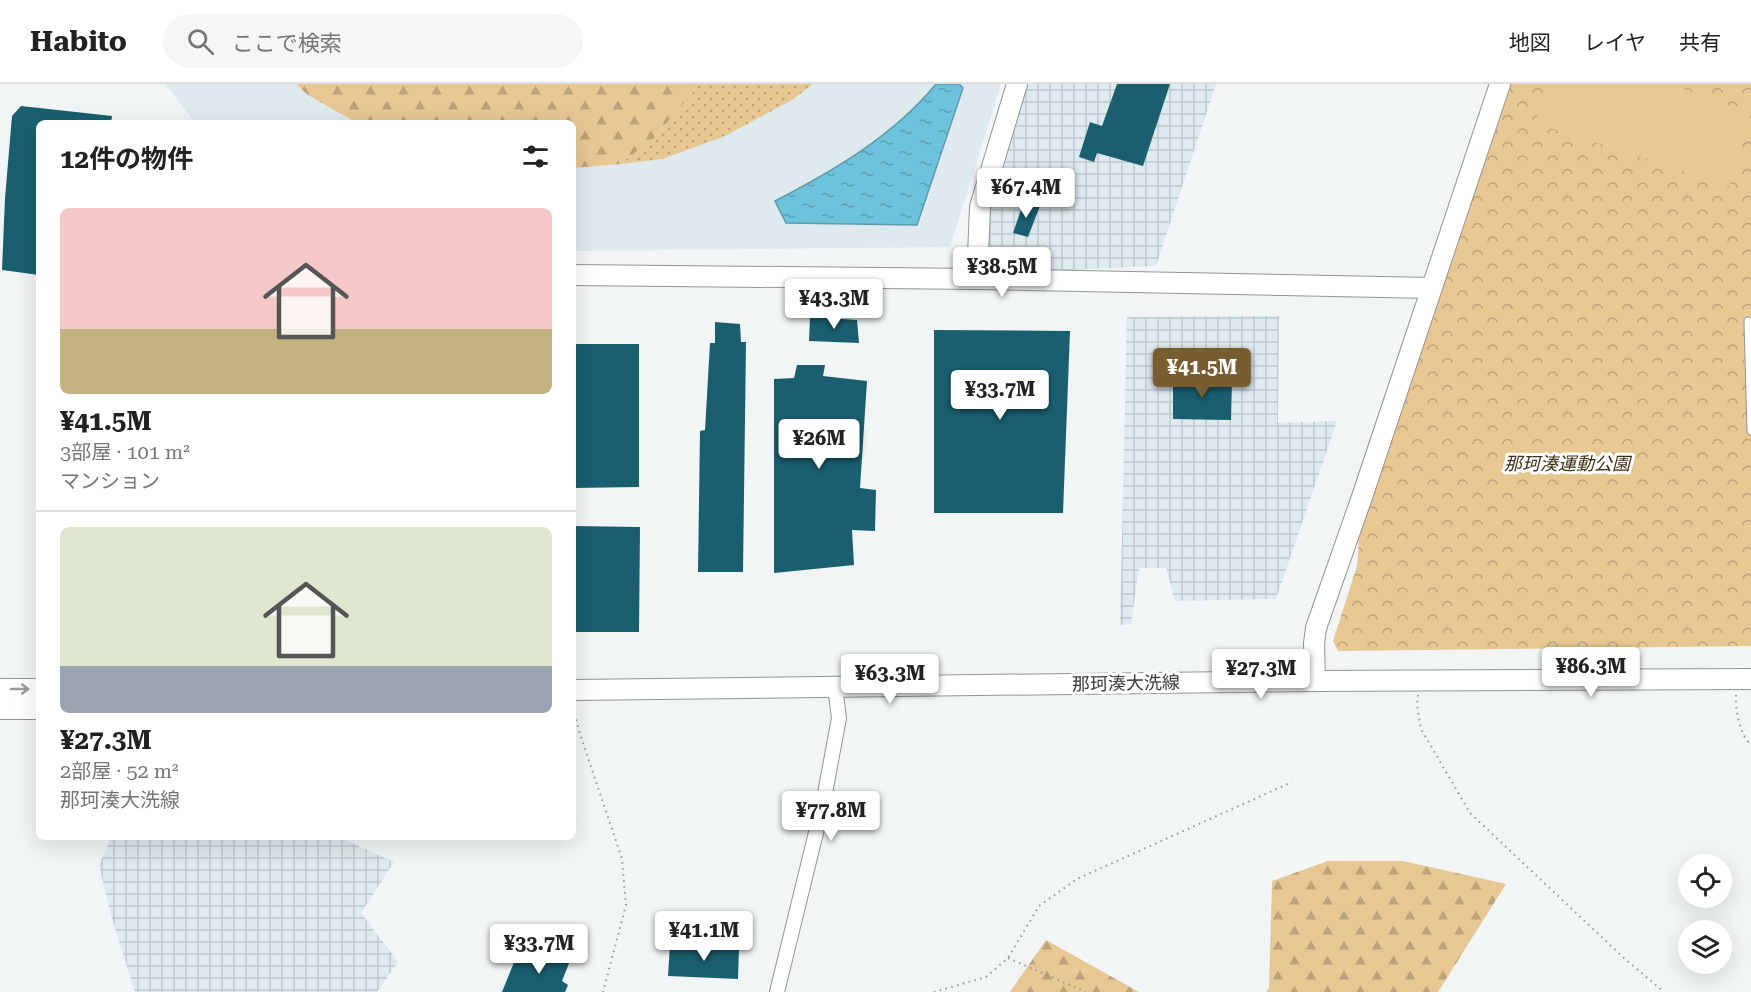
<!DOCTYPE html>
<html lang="ja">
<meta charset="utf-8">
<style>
body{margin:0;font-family:"Roboto Serif","Noto Sans JP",serif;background:#f6f6f6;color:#222;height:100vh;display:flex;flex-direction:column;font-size:22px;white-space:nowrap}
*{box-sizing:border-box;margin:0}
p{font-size:20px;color:#767676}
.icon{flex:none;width:33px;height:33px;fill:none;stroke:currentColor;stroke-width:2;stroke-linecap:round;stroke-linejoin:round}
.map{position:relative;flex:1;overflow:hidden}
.details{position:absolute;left:36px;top:36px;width:540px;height:720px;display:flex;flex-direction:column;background:#fff;border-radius:9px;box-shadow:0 6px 24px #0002}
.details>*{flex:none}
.controls{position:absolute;left:1678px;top:770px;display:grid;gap:12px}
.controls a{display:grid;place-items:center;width:54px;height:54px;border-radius:50%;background:#fff;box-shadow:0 6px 24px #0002;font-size:30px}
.price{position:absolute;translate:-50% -51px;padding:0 14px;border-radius:6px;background:#fff;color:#222;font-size:20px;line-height:39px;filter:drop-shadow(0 2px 3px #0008)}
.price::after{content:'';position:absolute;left:50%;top:36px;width:18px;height:14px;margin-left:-9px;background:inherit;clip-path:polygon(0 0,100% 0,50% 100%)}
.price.current{background:#775d2f;color:#fff}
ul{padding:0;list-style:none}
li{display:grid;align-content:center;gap:12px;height:318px;padding:0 24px}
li+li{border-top:2px solid #e0e0e0}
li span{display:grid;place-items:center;height:186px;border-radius:9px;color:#555}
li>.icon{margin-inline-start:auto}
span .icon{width:108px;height:108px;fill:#fffc;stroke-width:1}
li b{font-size:26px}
h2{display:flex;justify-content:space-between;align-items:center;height:72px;padding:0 24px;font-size:26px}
header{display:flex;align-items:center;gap:36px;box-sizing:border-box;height:84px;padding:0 30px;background:#fff;border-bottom:2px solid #e0e0e0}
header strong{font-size:28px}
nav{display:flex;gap:33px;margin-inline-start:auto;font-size:21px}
.search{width:420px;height:54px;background:#f6f6f6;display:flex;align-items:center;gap:15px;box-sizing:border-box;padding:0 21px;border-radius:33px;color:#767676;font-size:22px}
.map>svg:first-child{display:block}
</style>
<header>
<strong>Habito</strong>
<div class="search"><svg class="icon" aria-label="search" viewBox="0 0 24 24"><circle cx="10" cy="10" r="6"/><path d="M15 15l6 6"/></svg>ここで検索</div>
<nav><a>地図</a><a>レイヤ</a><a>共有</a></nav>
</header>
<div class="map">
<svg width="1751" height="908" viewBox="0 0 1751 908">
<defs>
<pattern id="industrial-grid" width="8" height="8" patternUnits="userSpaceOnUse" patternTransform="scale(1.5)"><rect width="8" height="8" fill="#dfeaee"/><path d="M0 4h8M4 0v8" fill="none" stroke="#c0c9cd"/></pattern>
<pattern id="grass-dots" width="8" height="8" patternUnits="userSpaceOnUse" patternTransform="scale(1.5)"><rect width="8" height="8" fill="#e7c893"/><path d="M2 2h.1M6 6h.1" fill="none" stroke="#bca379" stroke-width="1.8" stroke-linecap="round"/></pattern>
<pattern id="forest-firs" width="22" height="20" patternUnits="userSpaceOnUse" patternTransform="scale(1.5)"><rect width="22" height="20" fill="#e7c893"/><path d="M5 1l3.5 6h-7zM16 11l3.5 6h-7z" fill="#bca379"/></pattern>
<pattern id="park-crowns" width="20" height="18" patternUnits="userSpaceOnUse" patternTransform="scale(1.5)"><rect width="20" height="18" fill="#e7c893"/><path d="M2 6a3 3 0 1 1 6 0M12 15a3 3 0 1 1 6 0" fill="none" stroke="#bca379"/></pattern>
<pattern id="water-ripples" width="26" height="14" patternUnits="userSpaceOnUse" patternTransform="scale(1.5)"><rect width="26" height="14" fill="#6dc3db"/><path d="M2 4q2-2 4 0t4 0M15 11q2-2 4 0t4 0" fill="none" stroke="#5b9fb3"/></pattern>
</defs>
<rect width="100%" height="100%" fill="#f1f5f6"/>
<path fill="#dfeaee" d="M165 0H1001L950 163 573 167V39H195Z"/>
<path fill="url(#industrial-grid)" d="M1026 0H1216L1156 182 999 189 978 174 991 102Z
M1279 232 1278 339 1337 337 1276 515 1175 517 1166 484H1139L1131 540 1120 541 1127 233Z
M111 753H339L394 778 361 829 398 878 377 908H135L110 828 99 781Z"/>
<path fill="url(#grass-dots)" d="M695 0H813L792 16 723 53 662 75 620 80 653 55 693 8Z"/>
<path fill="url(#forest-firs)" d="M296 0H695L693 8 653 55 620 80 573 84V39H357L308 11Z
M1328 777H1403L1506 800 1438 908H1266L1269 904 1272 797Z
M1046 856 1139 908H1010Z"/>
<path fill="url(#park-crowns)" d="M1500 0H1751V562L1338 567 1333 557 1357 482 1362 413Z"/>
<path fill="#e7c893" d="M1548 0H1670L1751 29 1730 102 1535 39Z"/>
<path fill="url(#water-ripples)" stroke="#5d9aab" stroke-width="1.5" d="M936 0H959L963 4 917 141 786 139 775 117C835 86 893 52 936 0Z"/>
<path fill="#1a5f70" d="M1117 0H1170L1143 82 1097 69 1094 78 1079 73 1090 38 1102 42Z
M21 22 112 32 111 39H39V191L2 186 5 114 12 32Z
M1024 117 1040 122 1028 153 1013 149Z
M810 233 857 236 859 259 809 257Z
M715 238 740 240 741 258H746L743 488H698L700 347 705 346 710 259H715Z
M934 246 1070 247 1063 429H934Z
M573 260H639V403L573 404Z
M797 281H825L823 292 867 297 860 404 876 406 875 447 852 446 854 481 774 489V295L794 294Z
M1173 294 1232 296 1231 336 1173 335Z
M573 442 640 443 639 548H573Z
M670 861 739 864 738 895 668 892Z
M573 869 562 897 568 901 565 908H502L515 876Z"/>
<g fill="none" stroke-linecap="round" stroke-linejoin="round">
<defs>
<path id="lane" d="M1748 237 1751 347"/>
<path id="street" d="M777 908 823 720 839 634 835 603"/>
<path id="secondary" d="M573 191 977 195 1432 204
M977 195 980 123 1017 0
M1315 597 1314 559 1316 544 1362 413 1500 0
M0 605H39
M573 606 1315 597 1751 595
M0 625H39"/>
</defs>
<use href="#lane" stroke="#929596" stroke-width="9"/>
<use href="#street" stroke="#929596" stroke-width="16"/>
<use href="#secondary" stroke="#929596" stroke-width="22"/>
<path stroke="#969899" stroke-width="2" stroke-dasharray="1.5 4.5" stroke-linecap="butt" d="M1418 611 1417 621 1421 645 1470 729 1625 875 1664 908
M1736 611C1735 626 1740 651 1751 661
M573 624 580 650 622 775 626 821 603 908
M1008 874 1086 908
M934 908 986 893 1008 874 1039 822 1077 795 1292 698"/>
<use href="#lane" stroke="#fff" stroke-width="7"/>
<use href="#street" stroke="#fff" stroke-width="14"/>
<use href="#secondary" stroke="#fff" stroke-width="20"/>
</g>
<defs><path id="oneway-shaft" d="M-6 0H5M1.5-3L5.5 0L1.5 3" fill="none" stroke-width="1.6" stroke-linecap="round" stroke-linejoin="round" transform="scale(1.5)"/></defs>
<use stroke="#9c9c9d" href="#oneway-shaft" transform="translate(20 605)"/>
<g text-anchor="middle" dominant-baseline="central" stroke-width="6" stroke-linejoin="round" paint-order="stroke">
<g font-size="18" font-style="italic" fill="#3f3014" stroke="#fff">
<text x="1567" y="379">那珂湊運動公園</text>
</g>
<g font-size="18" fill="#393a3b" stroke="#fff">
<text transform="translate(1126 599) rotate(-1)">那珂湊大洗線</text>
</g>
</g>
</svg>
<div class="controls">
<a><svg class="icon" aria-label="locate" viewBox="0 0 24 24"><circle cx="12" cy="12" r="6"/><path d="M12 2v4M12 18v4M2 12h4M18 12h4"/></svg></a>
<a><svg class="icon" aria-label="layers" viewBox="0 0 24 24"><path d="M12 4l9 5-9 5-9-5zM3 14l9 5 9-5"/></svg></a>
</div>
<b class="price" style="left:1026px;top:135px">¥67.4M</b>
<b class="price" style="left:1002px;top:214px">¥38.5M</b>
<b class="price" style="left:834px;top:246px">¥43.3M</b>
<b class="price current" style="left:1202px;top:315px">¥41.5M</b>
<b class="price" style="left:1000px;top:337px">¥33.7M</b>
<b class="price" style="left:819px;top:386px">¥26M</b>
<b class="price" style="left:1591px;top:614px">¥86.3M</b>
<b class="price" style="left:1261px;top:616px">¥27.3M</b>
<b class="price" style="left:890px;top:621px">¥63.3M</b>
<b class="price" style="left:831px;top:758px">¥77.8M</b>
<b class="price" style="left:704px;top:878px">¥41.1M</b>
<b class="price" style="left:539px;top:891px">¥33.7M</b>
<section class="details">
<h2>12件の物件<svg class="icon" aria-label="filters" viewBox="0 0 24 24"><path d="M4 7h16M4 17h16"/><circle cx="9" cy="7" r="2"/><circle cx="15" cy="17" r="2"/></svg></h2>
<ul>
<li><span style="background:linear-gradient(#f6c9c9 65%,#c2b280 0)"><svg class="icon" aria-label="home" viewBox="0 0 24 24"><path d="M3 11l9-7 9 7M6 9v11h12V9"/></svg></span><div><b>¥41.5M</b><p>3部屋 · 101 m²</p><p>マンション</p></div></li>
<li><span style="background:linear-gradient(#dfe7d0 75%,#9aa5b1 0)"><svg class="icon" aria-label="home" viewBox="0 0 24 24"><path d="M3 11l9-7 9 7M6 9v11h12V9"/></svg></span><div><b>¥27.3M</b><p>2部屋 · 52 m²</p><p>那珂湊大洗線</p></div></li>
</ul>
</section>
</div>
